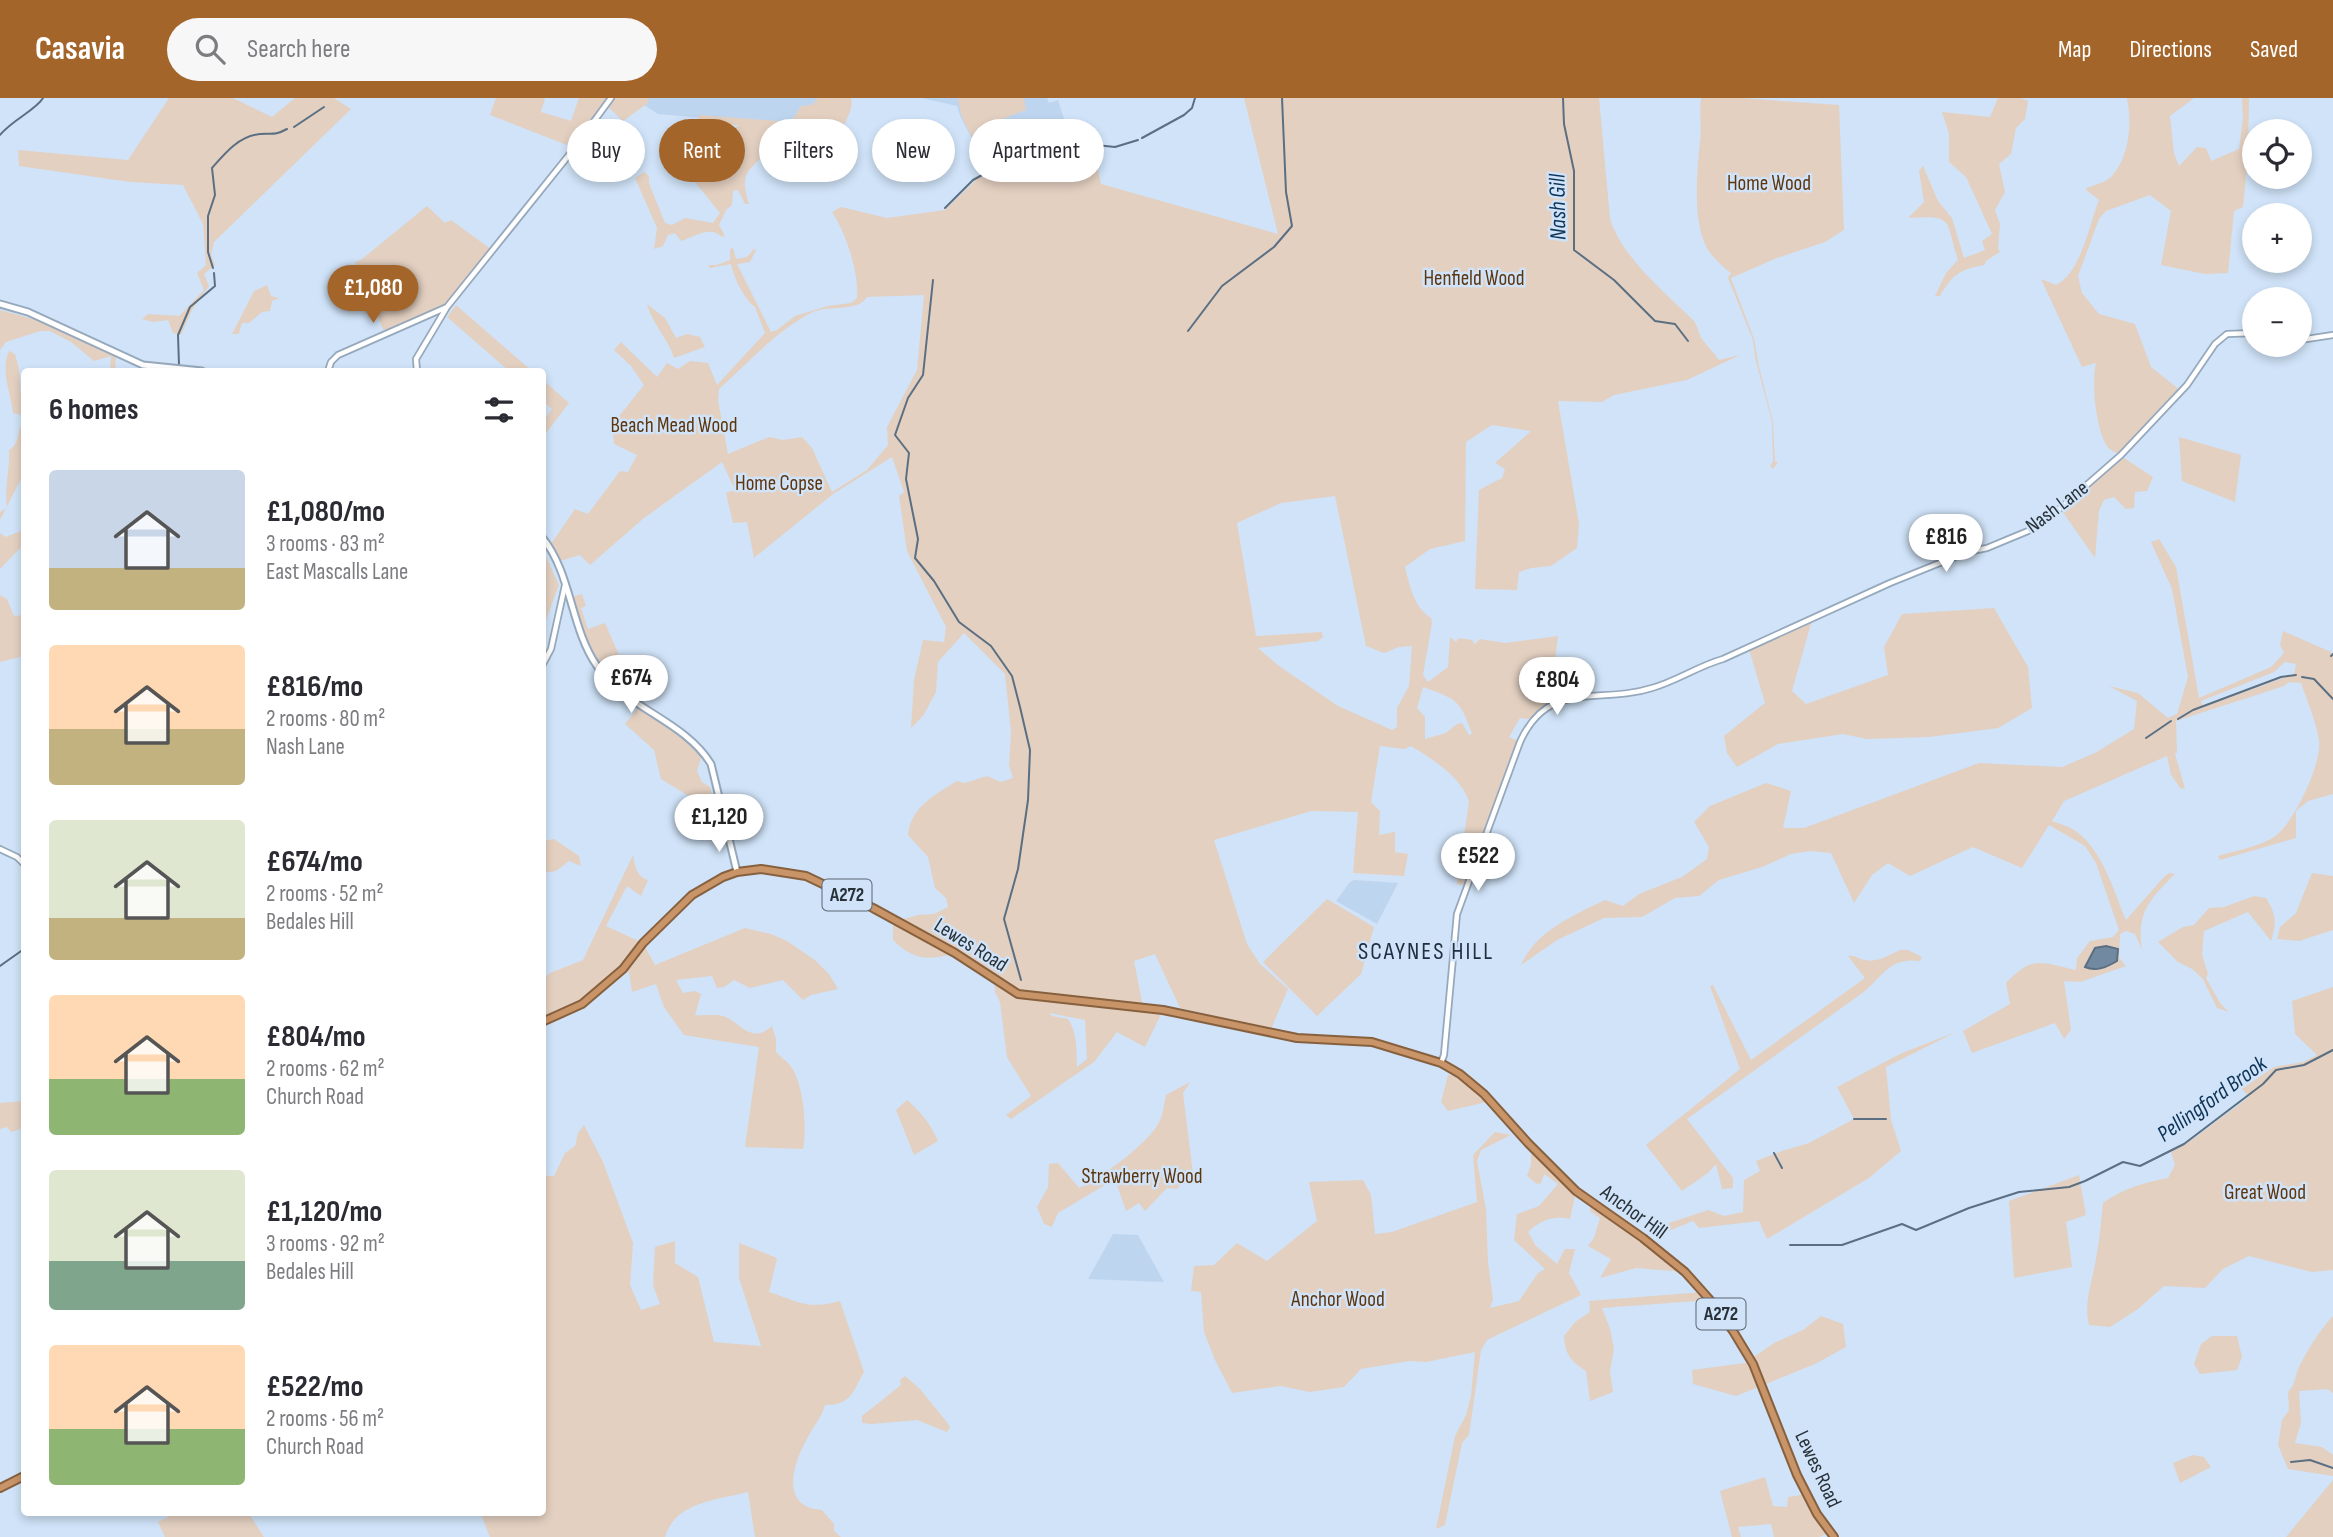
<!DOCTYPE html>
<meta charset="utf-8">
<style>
body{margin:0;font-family:"Sofia Sans Condensed",sans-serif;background:#f7f7f7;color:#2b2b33;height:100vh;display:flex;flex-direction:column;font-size:26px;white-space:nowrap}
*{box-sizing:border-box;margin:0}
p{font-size:23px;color:#7c7c81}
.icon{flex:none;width:38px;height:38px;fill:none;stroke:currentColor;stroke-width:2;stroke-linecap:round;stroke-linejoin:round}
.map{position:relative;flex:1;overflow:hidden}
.drawer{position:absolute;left:21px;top:270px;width:525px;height:1148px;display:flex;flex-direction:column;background:#fff;border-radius:7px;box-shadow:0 4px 10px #0003}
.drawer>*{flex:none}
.guide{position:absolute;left:567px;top:21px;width:665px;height:63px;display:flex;gap:14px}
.controls{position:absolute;left:2242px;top:21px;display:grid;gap:14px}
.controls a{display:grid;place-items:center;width:70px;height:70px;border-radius:50%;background:#fff;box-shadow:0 4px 10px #0003;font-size:35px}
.price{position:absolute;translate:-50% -60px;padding:0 16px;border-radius:24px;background:#fff;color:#222;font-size:23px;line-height:46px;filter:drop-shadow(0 2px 4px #0008)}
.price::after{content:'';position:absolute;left:50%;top:42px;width:21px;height:16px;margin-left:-10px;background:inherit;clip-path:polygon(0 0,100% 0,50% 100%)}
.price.active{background:#a3652a;color:#fff}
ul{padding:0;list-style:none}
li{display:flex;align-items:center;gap:21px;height:175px;padding:0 28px}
li span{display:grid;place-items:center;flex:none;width:196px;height:140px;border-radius:7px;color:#555}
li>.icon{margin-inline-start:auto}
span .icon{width:84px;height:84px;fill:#fffc;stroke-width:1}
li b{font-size:30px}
h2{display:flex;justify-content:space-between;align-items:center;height:84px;padding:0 28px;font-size:30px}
.pill{padding:0 24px;border-radius:32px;background:#fff;box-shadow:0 4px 10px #0003;font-size:24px;line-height:63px}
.pill.active{background:#a3652a;color:#fff}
header{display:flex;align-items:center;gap:42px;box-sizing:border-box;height:98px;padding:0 35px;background:#a3652a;color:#fff}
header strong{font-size:33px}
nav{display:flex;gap:38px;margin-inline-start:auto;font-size:24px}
.search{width:490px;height:63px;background:#f7f7f7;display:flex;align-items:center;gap:18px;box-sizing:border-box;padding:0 24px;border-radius:38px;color:#7c7c81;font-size:26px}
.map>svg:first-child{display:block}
</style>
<header>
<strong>Casavia</strong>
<div class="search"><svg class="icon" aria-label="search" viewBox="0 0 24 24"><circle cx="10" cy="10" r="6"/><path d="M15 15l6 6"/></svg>Search here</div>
<nav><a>Map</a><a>Directions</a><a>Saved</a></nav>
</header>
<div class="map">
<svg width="2333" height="1439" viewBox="0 0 2333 1439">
<rect width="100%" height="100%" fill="#d0e3f8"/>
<path fill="#bed5ef" d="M646 0H851L763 55 773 26 658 16 644 7Z
M922 0H1047L1049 5 1058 2 1067 30 1037 32 1010 44 996 57 998 83H993L990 56 971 39 961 20 957 8Z
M1354 782 1398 785 1377 826 1336 803 1350 784Z
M1113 1136 1138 1137 1164 1184 1088 1181Z"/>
<path fill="#e3d0c1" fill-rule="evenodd" d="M169 0H233L272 19 295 0H334L351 11 214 144 211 157 215 167 204 176 209 188 192 212 181 237 173 235 168 222 153 224 142 221 148 216 179 218 204 192 197 175 206 167 203 126 183 87 130 84 19 68 18 52 128 62Z
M496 0H545L541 14 571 23 579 0H608L572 49 490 17Z
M614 0H649L648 5 623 23 608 9Z
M818 0H851C853 7 850 14 847 21 832 57 800 53 767 53 748 75 739 73 749 106H745L738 92 733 93 732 107 726 112 719 127 725 138 722 139C710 127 695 139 681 143L675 135 668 137 663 148 654 151 657 130 635 80 644 74 649 78V85L665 125 672 127 685 120 713 125 720 115 694 83 686 64 668 66 665 59 674 57 663 39 664 35 686 58 694 53 709 60V44L726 41V34L740 27 700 26 698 17 791 24 801 8 812 7Z
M958 0H1024L1026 12 994 24 997 43 987 57C971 38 961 26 958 0Z
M1244 0H1599L1610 121C1622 159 1665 195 1693 222 1698 227 1698 235 1702 241 1707 248 1714 255 1719 262L1740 257 1687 282 1614 297 1602 304 1558 303 1579 426 1577 450 1551 468 1531 470 1519 474 1517 492 1475 491 1479 392 1502 380 1505 371 1495 365 1531 333 1492 327 1466 344 1465 443 1430 451 1405 469C1410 488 1413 508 1431 520L1432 525 1423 577 1428 584 1448 569 1450 539 1456 544 1459 540 1472 542 1475 546 1480 541 1505 545 1558 538 1552 587 1584 588 1585 594 1558 601 1528 621 1520 620 1509 639 1520 644 1469 784 1461 787 1457 786 1469 704C1462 679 1432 661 1411 648L1405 651 1380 648 1371 704 1380 713 1379 737 1395 734V754L1408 756 1404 778 1353 775 1358 714 1311 713 1214 742 1247 846 1260 866 1288 891 1271 931 1180 910 1155 856 1134 863 1143 909 1163 912 1145 949 1117 934 1094 964 1011 1021 1006 1017 1031 998 1007 959 1000 904 995 894 994 882 955 855C929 863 913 862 893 842V827L897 823 918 817 934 816 948 809 946 800 935 790 928 759 908 737C911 708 935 697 957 683L965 685 987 678 1001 684 1013 680 1009 667 1011 634 1005 576 964 535 938 564 936 594 923 618 911 630 914 582 923 542 944 544 946 529 907 453 899 398 904 394 892 359 833 396 754 460 747 424 733 425 726 395 735 392 722 364 644 420 590 467 580 457 560 463 551 446 575 411 588 416 620 373 628 374 637 357 614 346 612 327 644 287 631 268 614 252 621 244 657 279 667 265 678 271 690 263 708 265 717 287 765 235 755 209C744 201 734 180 731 166L710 170 708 167H717L730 162V151L733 150 736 161 747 159 754 151 756 152 750 164 737 166 771 234 777 232 795 218 828 208 851 205 857 200C859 174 846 135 832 114L841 109 887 120 945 112 980 78 991 82 1046 57 1094 53 1101 86 1278 136ZM924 197 917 272 887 329 888 347 867 372 832 394 812 350 802 339 783 342 769 339 728 356 718 302 719 291C748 265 776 233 811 215 828 206 857 215 867 199ZM1335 398 1366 548 1384 555 1399 549 1412 548 1409 588 1397 610V629L1392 632 1338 608 1279 568 1258 550 1318 543 1323 539 1322 534 1256 538 1237 425 1281 405ZM1423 589C1456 601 1460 601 1472 636L1469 637 1462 625 1457 626 1446 635 1425 641V619L1417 610ZM1049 915 1085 922 1087 961 1077 969C1076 952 1078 936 1068 921L1052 918Z
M1701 0H1741L1839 7 1844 132 1825 144 1777 160 1731 180 1754 241 1759 269 1773 324 1775 364H1778L1773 371 1770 368 1773 364 1772 324 1755 259 1753 242 1728 180 1731 175C1723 169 1714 161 1708 152 1692 126 1697 73 1700 44 1702 29 1699 15 1701 0Z
M1998 0H2021L2028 3 2025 21 2016 30 2011 56 1999 66 2005 94 1995 112 2000 126 1998 150 2000 154 1987 162 1984 167C1959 172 1953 176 1940 198H1935L1946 175 1958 162C1945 120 1954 117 1908 120L1924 104 1919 73 1923 68 1938 103 1952 120 1964 160 1985 152 1982 143 1992 136 1966 79 1949 64V36L1942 14 1990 19Z
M2127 0H2194L2170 18 2174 55 2179 68 2197 49 2206 50 2211 63 2239 51 2243 20 2242 3V0H2249L2248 58 2243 109 2234 113 2228 175 2205 176 2161 167 2171 113 2150 97 2106 113 2099 121 2078 178 2082 195 2099 216 2135 226 2151 269 2181 293 2121 358 2153 379 2147 393 2135 394 2134 410 2126 411 2114 399 2104 402 2099 413 2095 460 2062 413 2120 357C2116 355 2109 352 2107 348 2096 332 2091 284 2096 265L2082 269 2041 181 2056 187C2081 175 2089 127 2099 102L2085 91C2093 87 2105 85 2111 79 2130 58 2132 26 2127 0Z
M427 108 445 125 451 122 492 152 447 209 385 236 355 164 362 161Z
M267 187 271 198 279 200 272 203 270 213 262 214 249 225H242L239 236H232L254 193Z
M647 206 665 220 676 240 687 236 700 239 705 249 674 260C668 240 652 226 647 206Z
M456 207 532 273H509L447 219Z
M0 212 48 225 116 258 115 273H110L111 258 94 263 71 244 50 233H40L6 244 0 252Z
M9 253 15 256 19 271 22 317 13 315C11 296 0 272 9 253Z
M543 282 569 305 543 339V323L552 311 543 303Z
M24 327V375L0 422V414L7 410C4 389 10 373 9 352 19 346 17 338 20 329Z
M2179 339 2241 357 2235 404 2182 383Z
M24 432V446L0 471V435L5 439Z
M2159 441 2176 469 2199 600 2271 569 2284 555 2280 547 2283 533 2331 554 2333 557V696L2308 703 2296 713V740L2220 762 2218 758C2235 753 2267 747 2279 735 2296 719 2322 665 2319 642 2316 623 2307 603 2301 585L2289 584 2284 588 2176 623 2177 654 2175 656 2185 690 2181 691 2171 677 2167 658 2064 703 2052 723C2060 726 2071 729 2077 734 2104 755 2113 792 2126 822L2163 780 2169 775 2175 776C2150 801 2136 815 2142 852L2135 836 2126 833 2120 836 2119 860 2126 868 2080 884 2064 883 2071 932 2064 941 2055 925 1972 955 1963 933 2010 906 2006 885C2033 857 2041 864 2076 872L2077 860 2090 843 2113 839 2119 832 2096 765 2085 748 2049 727 2022 770 1973 749 1910 778 1888 765 1872 777 1854 805 1831 755 1810 753 1791 756 1762 769 1719 782 1699 798 1675 800 1642 819 1604 820 1557 842 1521 867C1536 833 1574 817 1605 802L1623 808 1639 796 1682 779 1707 761 1709 749 1694 724 1710 708 1766 685 1791 693 1783 730H1804L1979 665 2062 669 2095 655 2134 631 2137 603 2109 588 2138 595 2168 620 2177 616 2188 579 2172 491 2151 444ZM2285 564 2296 566 2294 576 2203 609 2201 603 2274 574Z
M542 450 559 487 543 530H542Z
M582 496 586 508 581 510 588 531 605 525 619 557 597 569 569 500Z
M0 497 7 501 14 518 24 517V558L0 564Z
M1994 510 2028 569 2032 610 1998 630 1929 639 1867 641 1843 636 1778 646 1737 669 1727 655 1724 638 1765 605 1749 551 1812 522 1792 593 1806 606 1888 577 1884 549 1902 516Z
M640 607 703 654 697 673 702 684 710 689 715 709 696 718 692 700 661 681 654 652 625 626Z
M554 741 579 758 581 768 569 763 556 773 543 775V743Z
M633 757C635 768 636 778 648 782L641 798 627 788 606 828 643 845 655 867 745 830 771 836 787 843 816 863 829 876 838 891 811 897 803 902 783 882 750 890 734 882 724 889 717 890 712 878 676 882 683 895 695 893 701 896 695 917C703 918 715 916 723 918 738 922 751 948 772 928L776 941V954C781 959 788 964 792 970 804 988 807 1031 803 1051L745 1049 759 949 684 937 664 909 656 886 632 894 629 874 623 871 581 906 543 924 542 882 550 875 583 862Z
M2312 775 2333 778V832L2299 843 2277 841 2280 829 2296 815Z
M2254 798 2266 800C2276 816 2277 825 2271 843L2248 814 2204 833 2202 856 2208 876 2206 880 2220 905 2229 914 2217 910 2203 881 2192 871 2178 864 2158 844 2183 829 2194 827 2209 810 2224 809Z
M1327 801 1374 829 1361 876 1317 918 1263 864Z
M1900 852H1908L1922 859 1920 863C1891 859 1885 875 1865 893L1687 1021 1733 1080V1090L1722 1091 1716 1066 1708 1075 1682 1093 1646 1047 1740 971 1710 888 1713 887 1751 962 1865 880 1848 858C1855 857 1858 861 1865 862 1877 865 1889 857 1900 852Z
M2333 889V1172L2312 1174 2249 1158 2223 1171 2205 1190 2164 1188 2138 1211 2110 1229 2089 1227C2083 1202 2094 1179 2097 1155 2100 1139 2101 1122 2103 1105 2122 1091 2145 1084 2168 1080L2175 1067 2171 1054 2189 1044 2249 999 2242 991 2274 969 2303 964 2317 957 2295 936 2292 903Z
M1956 934 1886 969 1891 1022 1901 1053 1869 1080 1767 1141 1759 1123 1699 1130 1693 1123 1656 1138 1654 1136 1669 1125 1708 1112 1724 1118 1743 1114 1744 1082 1760 1073 1756 1063 1782 1053 1809 1045 1854 1021 1837 989 1902 955Z
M1448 977 1457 978 1487 1004 1448 1013 1441 1004Z
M1190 984 1183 995 1193 1076 1177 1081 1181 1087 1177 1091 1167 1090 1145 1113 1139 1105 1126 1113 1115 1081 1058 1115 1052 1129 1044 1126 1037 1109 1048 1089 1049 1066 1058 1065 1079 1090C1102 1079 1143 1049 1157 1028 1163 1019 1164 1007 1166 997Z
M907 1002C921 1014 930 1025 938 1043L914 1057 896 1012Z
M24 1003V1030L11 1034 7 1029 0 1031V1005Z
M584 1027 603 1064 633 1145 630 1187 641 1212 660 1206 653 1187 655 1149 675 1143V1165L698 1179 714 1244 761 1248 739 1180V1145L777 1160 769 1194C800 1204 807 1212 840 1203L864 1274C852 1295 851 1307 825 1307 821 1321 813 1328 807 1341 792 1367 780 1410 822 1412L834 1426V1433L841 1439H755L748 1394C717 1402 675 1404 665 1439H490L480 1414H542L543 1074 547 1078H554L565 1055 575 1048 578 1035Z
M1495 1034 1511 1037 1481 1052 1477 1063 1486 1111 1488 1164 1493 1201 1490 1210 1519 1203 1538 1175 1545 1171 1514 1142 1517 1116 1539 1108 1558 1086 1544 1076 1541 1085 1537 1086 1527 1078 1531 1067V1050L1576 1093 1570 1121C1554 1117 1540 1122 1528 1134L1536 1148 1557 1166 1565 1151H1575L1569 1175 1581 1197 1487 1242 1481 1252 1469 1337 1462 1345 1445 1427 1436 1431 1455 1338 1466 1317 1471 1298 1475 1254 1426 1264 1409 1263 1361 1271 1344 1289 1310 1294 1281 1288 1232 1295 1215 1262 1204 1234 1201 1194 1191 1193 1194 1168 1214 1167 1237 1145 1267 1163 1317 1123 1309 1084 1363 1082 1371 1097 1375 1136 1392 1134 1477 1104 1473 1057Z
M2079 1077 2086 1117 2066 1124 2072 1169 2014 1180 2009 1103Z
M1590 1105 1685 1174 1636 1170 1600 1180 1611 1161 1588 1148 1594 1140 1600 1120 1590 1113Z
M1703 1194 1710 1202 1602 1210 1610 1231 1614 1251 1610 1273 1613 1294 1590 1303 1586 1273C1570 1263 1565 1256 1564 1238L1575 1224 1590 1214 1589 1203Z
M1821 1218 1843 1226 1846 1249 1815 1266 1736 1298 1693 1286 1692 1272 1745 1265 1774 1245 1803 1232Z
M2333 1218V1295L2328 1291 2299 1293 2301 1325 2295 1345 2322 1349 2333 1357V1378L2288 1371 2278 1347 2282 1322 2289 1312 2288 1294C2295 1288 2295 1278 2299 1269 2308 1251 2319 1233 2333 1218Z
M2212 1238H2237L2242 1259 2237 1272 2200 1276 2194 1266 2201 1246Z
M905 1278 920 1291 946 1323 950 1329 947 1334 917 1322 872 1326 862 1325V1318L901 1287 900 1282Z
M2193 1357 2204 1359 2211 1369 2180 1385 2173 1365Z
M1765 1379 1773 1408 1787 1409 1788 1399 1807 1396 1830 1435 1819 1439H1774L1771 1426 1738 1429 1741 1439H1732L1720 1393Z
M2333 1382V1439H2286Z
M178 1414H248L264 1439H165L158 1424Z"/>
<path fill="#7189a1" stroke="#5b6f82" stroke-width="2" d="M2106 848 2118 851 2117 863C2107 869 2096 874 2085 869L2095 850Z"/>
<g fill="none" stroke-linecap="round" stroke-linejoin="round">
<path stroke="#5b6f82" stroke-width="2" d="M1563 0 1564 26 1574 73V152L1614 182 1655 223 1675 226 1688 243
M294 29 324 9
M0 37C12 22 36 12 43 0
M1142 40 1184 17 1192 10 1195 0
M945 110 973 82 984 76 1002 83 1023 69 1040 63 1056 53 1096 47 1115 49 1138 42
M213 170 208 154V118L215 97 212 70C225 55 239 38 260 36 273 35 274 38 287 31
M933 182 923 277 908 300 895 337 909 355 906 381 918 441 915 460 934 483 959 524 991 548 1012 578 1020 609 1030 652 1028 702 1018 771 1004 821 1021 882
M1188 233 1222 188 1274 149 1292 128 1286 94 1282 0
M179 267 178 237 190 209 215 188 214 175
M2331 558 2333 556
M2302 579 2314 581 2333 601
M2178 621 2193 612 2281 579 2296 577
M2146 640 2171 623
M0 868 24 851
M1854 1021H1886
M1774 1055 1782 1070
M1790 1147H1842L1902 1126 1916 1132 1969 1110 2019 1094 2069 1089 2085 1083 2123 1064 2140 1068 2184 1046 2263 986 2276 972 2304 967 2333 952
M2291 1364 2310 1362 2333 1370"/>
<defs>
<path id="tertiary" d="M2300 242 2333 237
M328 273 331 264 338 257 447 209
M417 273 416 261 447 209 573 52 611 0
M542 568 551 551 565 487
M0 751 17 759 24 766
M1441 965 1444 957 1457 816 1520 644C1549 580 1599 607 1652 590 1677 583 1698 568 1723 561L1890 485 1967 454 1987 450 2028 433 2050 419 2121 357 2187 287 2215 246 2227 236 2254 235"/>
<path id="secondary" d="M0 206 28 214 143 267 202 273
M542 439C572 476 570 529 597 568 626 611 684 622 711 666L737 774"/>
<path id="trunk" d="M542 924 582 906 623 871 643 845 692 797 723 779 737 774 761 771 806 778 873 810 955 855 1018 896 1163 912 1297 940 1372 944 1441 965 1460 976 1484 996 1528 1045 1576 1093 1643 1140 1685 1174 1710 1202 1733 1233 1753 1266 1797 1377 1817 1416 1834 1439
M0 1390 24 1378"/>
</defs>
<use href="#tertiary" stroke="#96a8bb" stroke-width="8"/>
<use href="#secondary" stroke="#96a8bb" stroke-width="9"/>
<use href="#trunk" stroke="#87603e" stroke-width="10"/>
<use href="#tertiary" stroke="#fff" stroke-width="4.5"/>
<use href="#secondary" stroke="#fff" stroke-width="5"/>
<use href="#trunk" stroke="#c89468" stroke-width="6"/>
</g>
<g text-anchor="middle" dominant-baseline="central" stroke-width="5" stroke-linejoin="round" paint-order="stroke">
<g fill="#d0e3f8" stroke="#5b6672" stroke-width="2">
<rect x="822.5" y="781.5" width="49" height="31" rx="5"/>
<rect x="1696.5" y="1200.5" width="49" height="31" rx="5"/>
</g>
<g font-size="19" font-weight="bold" fill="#293138">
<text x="847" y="797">A272</text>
<text x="1721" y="1216">A272</text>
</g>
<g font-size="21" fill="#5d360e" stroke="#d0e3f8">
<text x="1769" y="85">Home Wood</text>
<text x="1474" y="180">Henfield Wood</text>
<text x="674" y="327">Beach Mead Wood</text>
<text x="779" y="385">Home Copse</text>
<text x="1142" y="1078">Strawberry Wood</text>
<text x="2265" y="1094">Great Wood</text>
<text x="1338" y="1201">Anchor Wood</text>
</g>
<g font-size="21" fill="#293138" stroke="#d0e3f8">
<text transform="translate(2057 409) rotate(-37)">Nash Lane</text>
<text transform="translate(971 847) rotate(32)">Lewes Road</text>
<text transform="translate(1634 1114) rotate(36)">Anchor Hill</text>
<text transform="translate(1818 1371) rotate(65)">Lewes Road</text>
</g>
<g font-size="23" font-style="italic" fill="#0d3457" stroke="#d0e3f8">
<text transform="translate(1558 109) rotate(-91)">Nash Gill</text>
<text transform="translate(2212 1001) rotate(-36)">Pellingford Brook</text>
</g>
<g font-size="24" letter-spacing="2" fill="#202f3f" stroke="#d0e3f8">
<text x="1426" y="853">SCAYNES HILL</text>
</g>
</g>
</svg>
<div class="controls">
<a><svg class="icon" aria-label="locate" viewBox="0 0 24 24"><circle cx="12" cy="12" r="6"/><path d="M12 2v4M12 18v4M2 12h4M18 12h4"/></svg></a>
<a>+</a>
<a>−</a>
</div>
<b class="price active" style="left:373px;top:227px">£1,080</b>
<b class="price" style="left:1946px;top:476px">£816</b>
<b class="price" style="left:631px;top:617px">£674</b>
<b class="price" style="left:1557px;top:619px">£804</b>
<b class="price" style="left:719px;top:756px">£1,120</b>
<b class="price" style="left:1478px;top:795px">£522</b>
<div class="guide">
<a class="pill">Buy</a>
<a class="pill active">Rent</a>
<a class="pill">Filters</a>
<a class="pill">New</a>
<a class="pill">Apartment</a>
</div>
<section class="drawer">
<h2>6 homes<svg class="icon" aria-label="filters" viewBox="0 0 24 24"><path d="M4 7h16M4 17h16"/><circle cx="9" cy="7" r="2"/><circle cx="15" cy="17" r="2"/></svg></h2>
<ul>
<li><span style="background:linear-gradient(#c9d6e8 70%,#c2b280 0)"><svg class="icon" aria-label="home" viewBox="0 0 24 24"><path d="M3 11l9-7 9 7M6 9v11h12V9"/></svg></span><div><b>£1,080/mo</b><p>3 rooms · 83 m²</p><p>East Mascalls Lane</p></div></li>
<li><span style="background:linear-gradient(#ffd9b3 60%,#c2b280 0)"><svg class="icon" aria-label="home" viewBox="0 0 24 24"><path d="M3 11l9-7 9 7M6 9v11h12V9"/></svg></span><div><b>£816/mo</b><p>2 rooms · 80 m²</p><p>Nash Lane</p></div></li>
<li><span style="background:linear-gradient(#dfe7d0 70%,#c2b280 0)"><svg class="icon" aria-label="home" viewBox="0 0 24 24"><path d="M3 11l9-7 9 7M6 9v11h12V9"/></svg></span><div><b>£674/mo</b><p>2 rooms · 52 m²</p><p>Bedales Hill</p></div></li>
<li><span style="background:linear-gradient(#ffd9b3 60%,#8fb573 0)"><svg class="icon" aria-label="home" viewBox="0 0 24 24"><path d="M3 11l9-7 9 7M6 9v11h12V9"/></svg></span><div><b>£804/mo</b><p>2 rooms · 62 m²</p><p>Church Road</p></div></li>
<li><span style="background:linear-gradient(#dfe7d0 65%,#7fa58c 0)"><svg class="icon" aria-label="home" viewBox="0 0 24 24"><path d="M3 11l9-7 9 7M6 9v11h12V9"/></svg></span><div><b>£1,120/mo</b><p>3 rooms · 92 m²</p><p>Bedales Hill</p></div></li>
<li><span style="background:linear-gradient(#ffd9b3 60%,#8fb573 0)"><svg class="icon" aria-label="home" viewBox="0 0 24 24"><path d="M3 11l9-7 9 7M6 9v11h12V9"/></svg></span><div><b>£522/mo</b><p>2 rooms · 56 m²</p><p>Church Road</p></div></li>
</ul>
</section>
</div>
